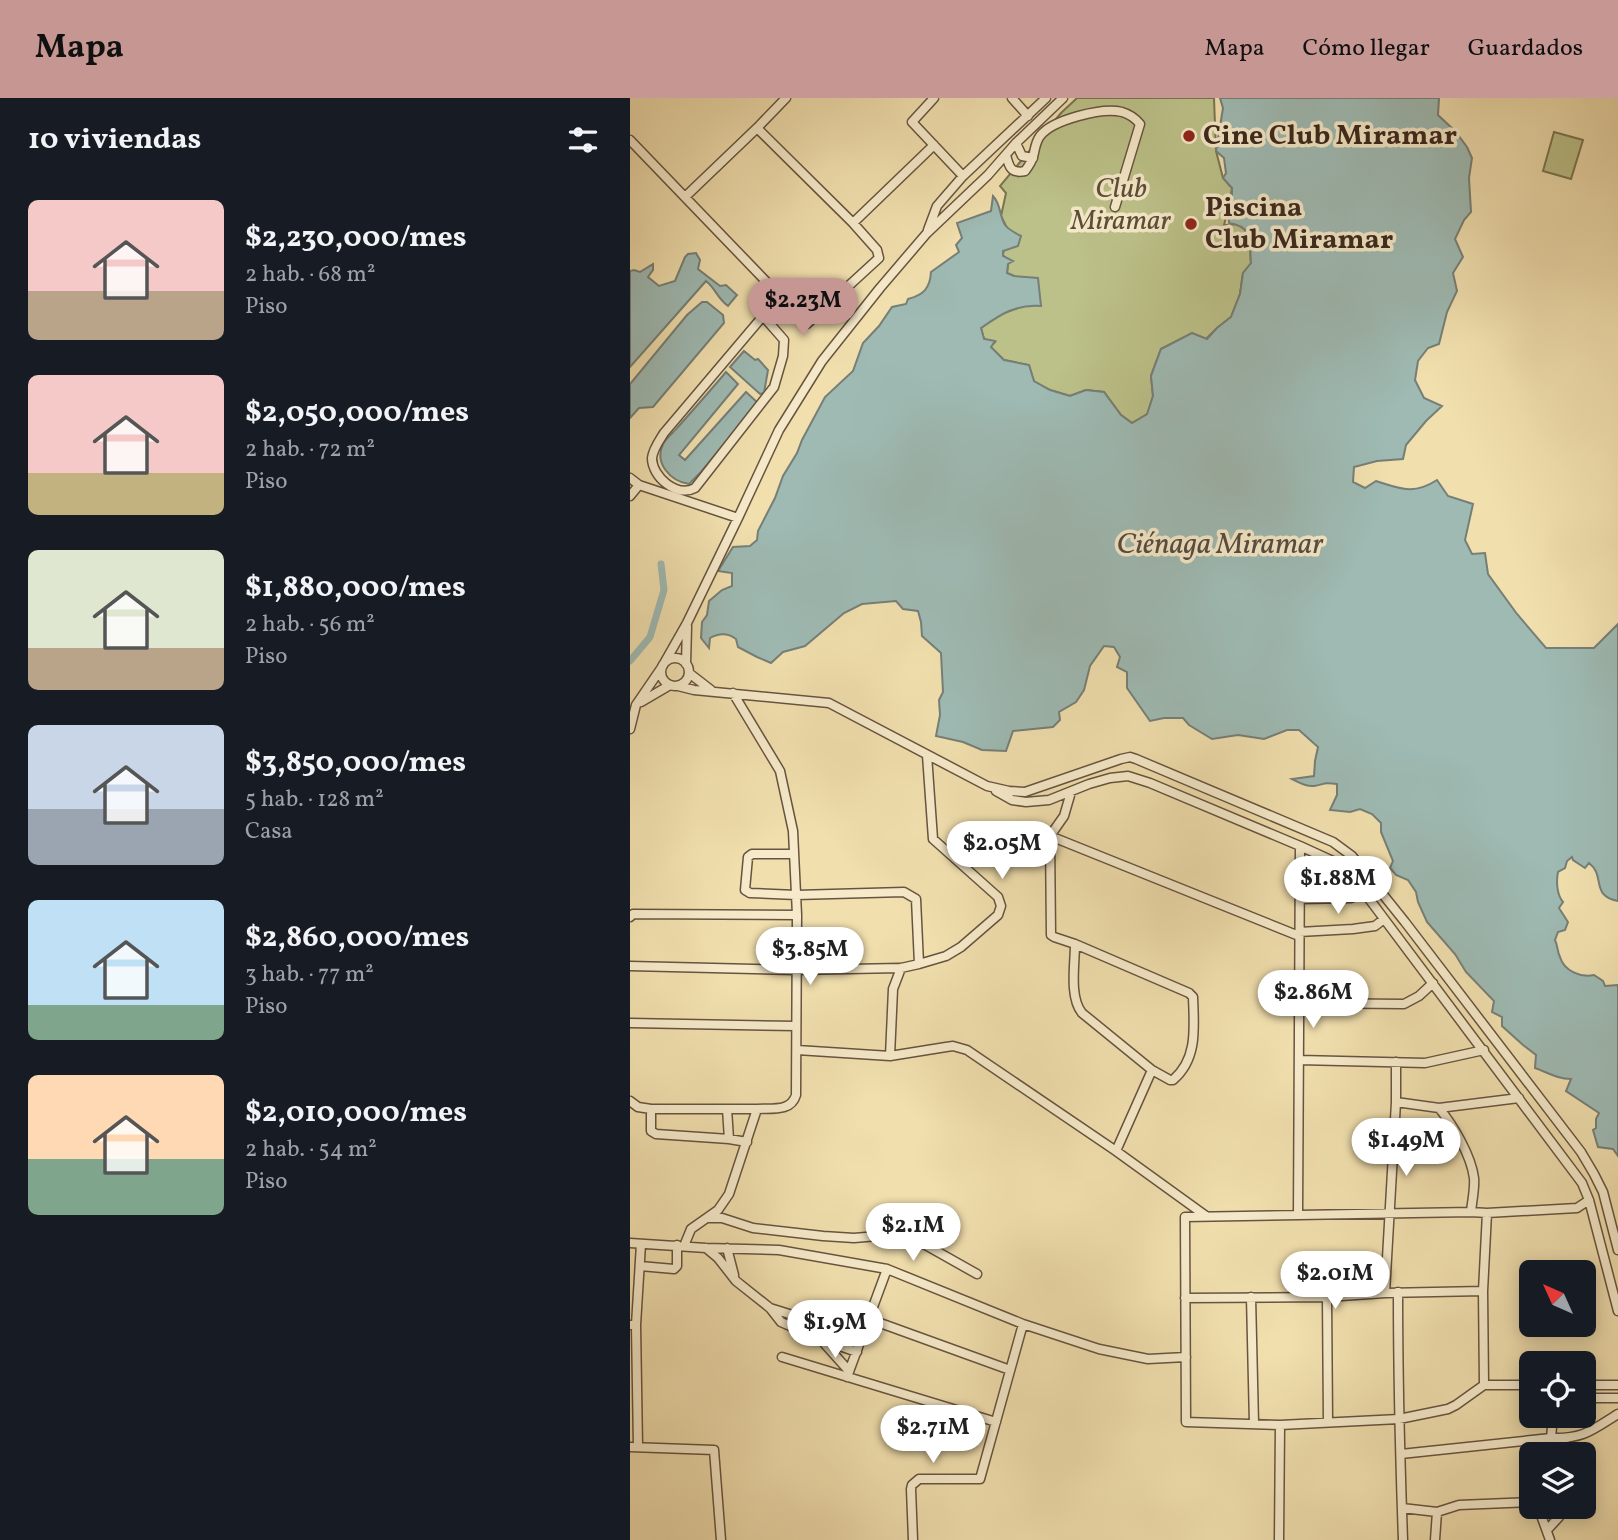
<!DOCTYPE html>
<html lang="es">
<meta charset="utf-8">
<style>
body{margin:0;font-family:Vollkorn,serif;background:#242831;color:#f1f3f6;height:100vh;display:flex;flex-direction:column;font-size:26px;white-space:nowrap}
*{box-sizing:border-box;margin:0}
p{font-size:23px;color:#9ea1a6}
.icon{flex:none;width:38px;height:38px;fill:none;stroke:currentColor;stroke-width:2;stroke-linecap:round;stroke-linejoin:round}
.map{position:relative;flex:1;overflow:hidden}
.panel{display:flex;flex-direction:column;background:#171b24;width:630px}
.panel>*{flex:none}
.needle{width:46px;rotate:315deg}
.tools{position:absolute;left:889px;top:1162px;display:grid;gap:14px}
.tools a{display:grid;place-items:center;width:77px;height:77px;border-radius:10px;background:#171b24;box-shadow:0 4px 18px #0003;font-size:35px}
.price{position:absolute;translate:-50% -60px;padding:0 16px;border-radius:24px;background:#fff;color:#222;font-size:23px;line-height:46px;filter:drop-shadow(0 2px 4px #0008)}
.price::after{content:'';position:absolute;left:50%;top:42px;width:21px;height:16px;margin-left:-10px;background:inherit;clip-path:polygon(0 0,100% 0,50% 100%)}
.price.selected{background:#c59692;color:#111}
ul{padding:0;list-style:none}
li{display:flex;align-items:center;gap:21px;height:175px;padding:0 28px}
li span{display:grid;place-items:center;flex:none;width:196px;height:140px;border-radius:10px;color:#555}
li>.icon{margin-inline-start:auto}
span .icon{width:84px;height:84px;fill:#fffc;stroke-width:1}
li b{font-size:30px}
h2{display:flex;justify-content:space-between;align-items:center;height:84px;padding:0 28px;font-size:30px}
header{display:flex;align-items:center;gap:42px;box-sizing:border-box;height:98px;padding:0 35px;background:#c59692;color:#111}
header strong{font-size:33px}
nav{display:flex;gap:38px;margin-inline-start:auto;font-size:24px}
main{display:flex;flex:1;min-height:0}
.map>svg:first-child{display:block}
</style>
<header>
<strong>Mapa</strong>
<nav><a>Mapa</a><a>Cómo llegar</a><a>Guardados</a></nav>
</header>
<main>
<section class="panel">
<h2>10 viviendas<svg class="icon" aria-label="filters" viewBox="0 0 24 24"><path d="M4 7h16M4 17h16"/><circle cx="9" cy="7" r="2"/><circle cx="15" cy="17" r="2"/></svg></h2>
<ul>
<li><span style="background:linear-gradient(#f6c9c9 65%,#b9a48a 0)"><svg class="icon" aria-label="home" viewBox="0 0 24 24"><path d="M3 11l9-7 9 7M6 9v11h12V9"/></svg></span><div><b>$2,230,000/mes</b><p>2 hab. · 68 m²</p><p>Piso</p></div></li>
<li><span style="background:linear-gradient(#f6c9c9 70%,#c2b280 0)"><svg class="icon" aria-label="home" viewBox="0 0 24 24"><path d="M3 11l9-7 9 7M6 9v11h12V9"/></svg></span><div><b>$2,050,000/mes</b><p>2 hab. · 72 m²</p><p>Piso</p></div></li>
<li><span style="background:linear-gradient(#dfe7d0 70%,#b9a48a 0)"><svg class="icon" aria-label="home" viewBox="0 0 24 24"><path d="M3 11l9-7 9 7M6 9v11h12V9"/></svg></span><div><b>$1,880,000/mes</b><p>2 hab. · 56 m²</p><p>Piso</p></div></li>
<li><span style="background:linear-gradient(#c9d6e8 60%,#9aa5b1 0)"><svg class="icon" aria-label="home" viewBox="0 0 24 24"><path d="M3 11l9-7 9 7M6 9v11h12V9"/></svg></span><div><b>$3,850,000/mes</b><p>5 hab. · 128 m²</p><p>Casa</p></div></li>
<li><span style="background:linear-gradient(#bfe0f5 75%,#7fa58c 0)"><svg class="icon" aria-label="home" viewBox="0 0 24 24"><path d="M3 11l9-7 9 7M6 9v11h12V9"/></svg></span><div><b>$2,860,000/mes</b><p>3 hab. · 77 m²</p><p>Piso</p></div></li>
<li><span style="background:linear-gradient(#ffd9b3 60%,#7fa58c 0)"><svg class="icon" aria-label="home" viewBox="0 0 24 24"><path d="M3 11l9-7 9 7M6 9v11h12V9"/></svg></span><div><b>$2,010,000/mes</b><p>2 hab. · 54 m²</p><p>Piso</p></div></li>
</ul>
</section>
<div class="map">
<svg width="988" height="1442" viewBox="0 0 988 1442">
<rect width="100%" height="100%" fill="#f1dfae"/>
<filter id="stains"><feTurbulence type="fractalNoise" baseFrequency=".00286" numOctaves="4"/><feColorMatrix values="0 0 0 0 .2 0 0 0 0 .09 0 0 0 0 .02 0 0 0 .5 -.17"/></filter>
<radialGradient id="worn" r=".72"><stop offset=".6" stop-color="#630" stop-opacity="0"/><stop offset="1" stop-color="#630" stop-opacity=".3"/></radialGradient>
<path fill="#bcc189" stroke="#7a7452" stroke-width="2" d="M447 0H584L586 53 593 80 602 90 598 112 594 127 610 126C623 139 619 149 621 166L613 175 610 196 601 219 587 230 576 241 562 235 531 251 521 278 523 298 518 316 502 325 491 317 474 294 456 292 440 298 420 292 404 284 399 267 374 262 360 249 365 244 354 241 351 230 371 216 397 207 384 178 377 175 378 166 373 157 377 130 371 118 376 95 370 88 431 15Z
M924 34 953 42 941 81 913 73Z"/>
<path fill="#9ebab3" stroke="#767f77" stroke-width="2" d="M590 0H809L808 17 825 33 837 49 842 60 839 80 841 114 834 122 825 141 833 159 823 175 827 193 817 214 809 246 798 250 788 263 785 282 794 300 812 308 796 323 776 347 773 361 747 363 724 369 723 384 735 390 746 383C771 391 784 397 807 382L818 398 843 406 835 442 842 456 855 455 858 476 887 516 916 550H964L988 526V803C960 798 976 778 959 765L955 770 943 762 942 759 937 763 935 770 928 774C926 784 927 797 933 804L929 810 938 824 935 832 928 834 925 842C928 848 927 853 930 859 934 873 951 880 964 877L973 883 975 888 988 887V1058L983 1051 968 1049 963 1032 966 1030V1021L969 1015 936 993 941 981C927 981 919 975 905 970L906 957 893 947 872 928V919L862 914 864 903 836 874 825 856 797 824 788 804 786 794 778 782 766 777 760 770 763 763 751 734V725L742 716 730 711 720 714 700 712 707 697V686C694 684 695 686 684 688 676 689 668 684 662 681L684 678 685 663 688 649 669 632H657L634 641 608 637 582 641 559 627 553 620H534L520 623 497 590V574L487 569 490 559 484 549 474 548 460 568 454 592 446 604 429 614 430 622 423 629 383 633 376 653 352 652 333 644 306 638 310 617 309 602 313 594 311 555 292 538 291 524 288 513 273 511 266 503 232 506 214 515 175 548 153 554 141 565 127 559 108 549 106 541C98 535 89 535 80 540L79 550 71 540 72 524 77 517 79 503 92 492 102 488V475L88 473 103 449 120 448 127 442 128 433 145 400 153 378 167 355 172 342 195 299 223 273 233 245 249 228 262 209 276 206 278 201C293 197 300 191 301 174L329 154 326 147 332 140 327 125 361 113 363 98C371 106 369 117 375 127 379 132 385 135 391 138L388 148 373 153V158L383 163 378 166 377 175 384 178 408 180 411 208C386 206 371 216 351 230L354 241 365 243 361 249 374 262 399 267 404 283 420 292 440 298 456 292 474 294 491 317 502 325 517 316 523 298 521 278 531 251 562 235 577 241 587 230 601 219 610 196 613 175 621 165C619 145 625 129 599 125L598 112 602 108V90L593 80 596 75 594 60 586 53 593 10Z
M66 155 70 162 68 171 90 188 96 187 107 197 98 208C87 200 86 191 76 183L0 269V173L4 172 10 174 23 166V172L18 179 29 188 45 183 55 159 58 156Z
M72 204H77L93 217 94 225 23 309 9 310 0 320V286L57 217Z
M114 253 125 262 128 261 138 272 134 295 130 296 100 269Z
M96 274 108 286 49 357 55 362 116 294 128 305 71 374 59 386C40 383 24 365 33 346 36 340 44 334 48 329 64 311 80 293 96 274Z"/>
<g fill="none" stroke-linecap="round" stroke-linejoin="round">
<path stroke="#9ebab3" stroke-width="7" d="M0 563 20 539 34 492 31 466"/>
<defs>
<path id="minor" d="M156 0 127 30 223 125
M304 0 282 24 333 78
M382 0 398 18
M0 42 177 226 249 160 247 152 223 125 304 47
M386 45 392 58 403 60
M376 57C379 69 381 76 395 73 398 69 401 65 403 59 405 52 405 45 410 38 422 22 472 9 492 14 499 16 505 20 510 26L485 109
M55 99 127 30
M298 132 307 108 333 78 416 0
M133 218 154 242 153 258 144 289 65 390C47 400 22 379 22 360 23 351 29 343 34 335L133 218 150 198
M0 380 9 387
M0 398 9 387 108 420
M31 574a14 14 0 1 1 28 0a14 14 0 1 1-28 0Z
M56 566 57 528
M59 575 81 592
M48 588 64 592 199 605 357 688 379 693 395 694 491 661 500 659 506 661 703 744 722 758 775 824 951 1054 964 1076 973 1094 988 1152
M11 604 40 587
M0 631 6 607 32 569 57 525 108 420 149 332 192 263 250 190 297 135 358 77 386 45 433 0
M366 693 382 702 396 704 419 702 459 686 480 680 498 678 520 685 670 748 707 765 734 794 952 1085 959 1102 988 1213
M441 694 434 718 420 738 421 837 424 839 445 846 559 895 563 899C564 929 568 961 543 982H540L522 972 486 1053 576 1118
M420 738 669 838
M670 801 721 800 734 794
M0 819 3 816 167 817
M669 834 723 831 745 828 754 821
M445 846C445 866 439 899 452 915L522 972
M289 866 316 858 331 849 368 817 371 808 368 799 303 741 297 657
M0 868 166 872 271 870 289 866 286 801 274 794 166 797 120 795 115 792 118 759 122 756H164
M271 870 263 891 260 958 316 949 323 948 337 952 486 1053
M669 905 774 906 789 898 803 885
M0 925 166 928
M167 952 260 958
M669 962 795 965 854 952
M0 1003 8 1009 21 1011H127
M766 1004 809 1010C823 1027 841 1057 844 1080 845 1090 842 1103 841 1114
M809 1010 889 1000
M21 1011V1033L26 1036 99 1041 117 1044
M97 1011 99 1041
M857 1115 853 1193 854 1287 826 1307 818 1311 769 1321 650 1327 556 1324 555 1119 841 1114 857 1115 947 1110 959 1102
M668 1117 670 748
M78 1120H92L123 1130 193 1138 224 1140 259 1137 292 1145 347 1176
M0 1145 76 1150 149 1152 257 1171 393 1226 469 1251 518 1261 556 1259
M54 1148 61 1131 88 1112 99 1096 127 1011C142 1010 161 1014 166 997L167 817 163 733 150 673 103 595
M76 1150 88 1160 106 1183 140 1210 151 1224 192 1242 227 1254
M97 1150 104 1177
M10 1168 44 1171 47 1168V1147
M768 1194C768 1277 770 1359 773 1442
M755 1195 766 1004V964
M621 1199 624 1326
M697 1199 698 1324
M555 1200 697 1199 755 1195 853 1193
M140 1210 233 1239
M239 1221 380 1272
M0 1227H6L11 1146
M6 1227 8 1349
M194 1245 219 1273
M152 1259 366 1324
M217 1279 257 1171
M854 1287H901
M954 1287H988
M954 1300H988
M921 1340 923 1318
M0 1349 84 1352 91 1442
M771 1356 921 1340C954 1341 962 1332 988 1316
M935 1356V1340
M908 1409 920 1442
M772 1410 807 1414 805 1442
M807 1414 829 1407 901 1404
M917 1432 929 1419 934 1409
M283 1442 281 1391 282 1387 289 1381H350L393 1226
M649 1442 650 1327"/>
</defs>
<use href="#minor" stroke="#675440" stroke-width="11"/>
<use href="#minor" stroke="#f6eaca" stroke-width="8"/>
</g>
<g fill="#8f2418" stroke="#f6eaca" stroke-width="2.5">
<circle cx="559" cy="38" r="7"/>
<circle cx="561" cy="126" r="7"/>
</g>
<g text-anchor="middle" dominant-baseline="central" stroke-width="7" stroke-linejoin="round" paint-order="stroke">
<g font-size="28" font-weight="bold" fill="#39261c" stroke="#f6eaca" text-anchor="start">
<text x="573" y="38">Cine Club Miramar</text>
<text x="575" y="110">Piscina<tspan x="575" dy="32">Club Miramar</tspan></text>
</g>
<g font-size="28" font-style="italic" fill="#5a4d37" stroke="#f6eaca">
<text x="491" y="91">Club<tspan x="491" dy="32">Miramar</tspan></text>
</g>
<g font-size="30" font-style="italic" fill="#524b42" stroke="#f6eaca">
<text x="590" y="447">Ciénaga Miramar</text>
</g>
</g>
<rect width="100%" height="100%" filter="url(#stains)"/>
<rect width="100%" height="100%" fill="url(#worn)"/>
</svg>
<div class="tools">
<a><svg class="needle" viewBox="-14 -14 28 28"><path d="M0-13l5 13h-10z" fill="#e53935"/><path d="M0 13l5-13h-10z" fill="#9ea1a6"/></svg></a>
<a><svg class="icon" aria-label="locate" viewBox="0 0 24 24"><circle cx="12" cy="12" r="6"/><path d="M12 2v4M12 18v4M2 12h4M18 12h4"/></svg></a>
<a><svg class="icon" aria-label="layers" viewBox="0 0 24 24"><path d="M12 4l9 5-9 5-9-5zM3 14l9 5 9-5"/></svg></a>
</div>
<b class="price selected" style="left:173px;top:240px">$2.23M</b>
<b class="price" style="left:372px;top:783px">$2.05M</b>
<b class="price" style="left:708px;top:818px">$1.88M</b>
<b class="price" style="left:180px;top:889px">$3.85M</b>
<b class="price" style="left:683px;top:932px">$2.86M</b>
<b class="price" style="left:776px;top:1080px">$1.49M</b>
<b class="price" style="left:283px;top:1165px">$2.1M</b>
<b class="price" style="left:705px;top:1213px">$2.01M</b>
<b class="price" style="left:205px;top:1262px">$1.9M</b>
<b class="price" style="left:303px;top:1367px">$2.71M</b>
</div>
</main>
